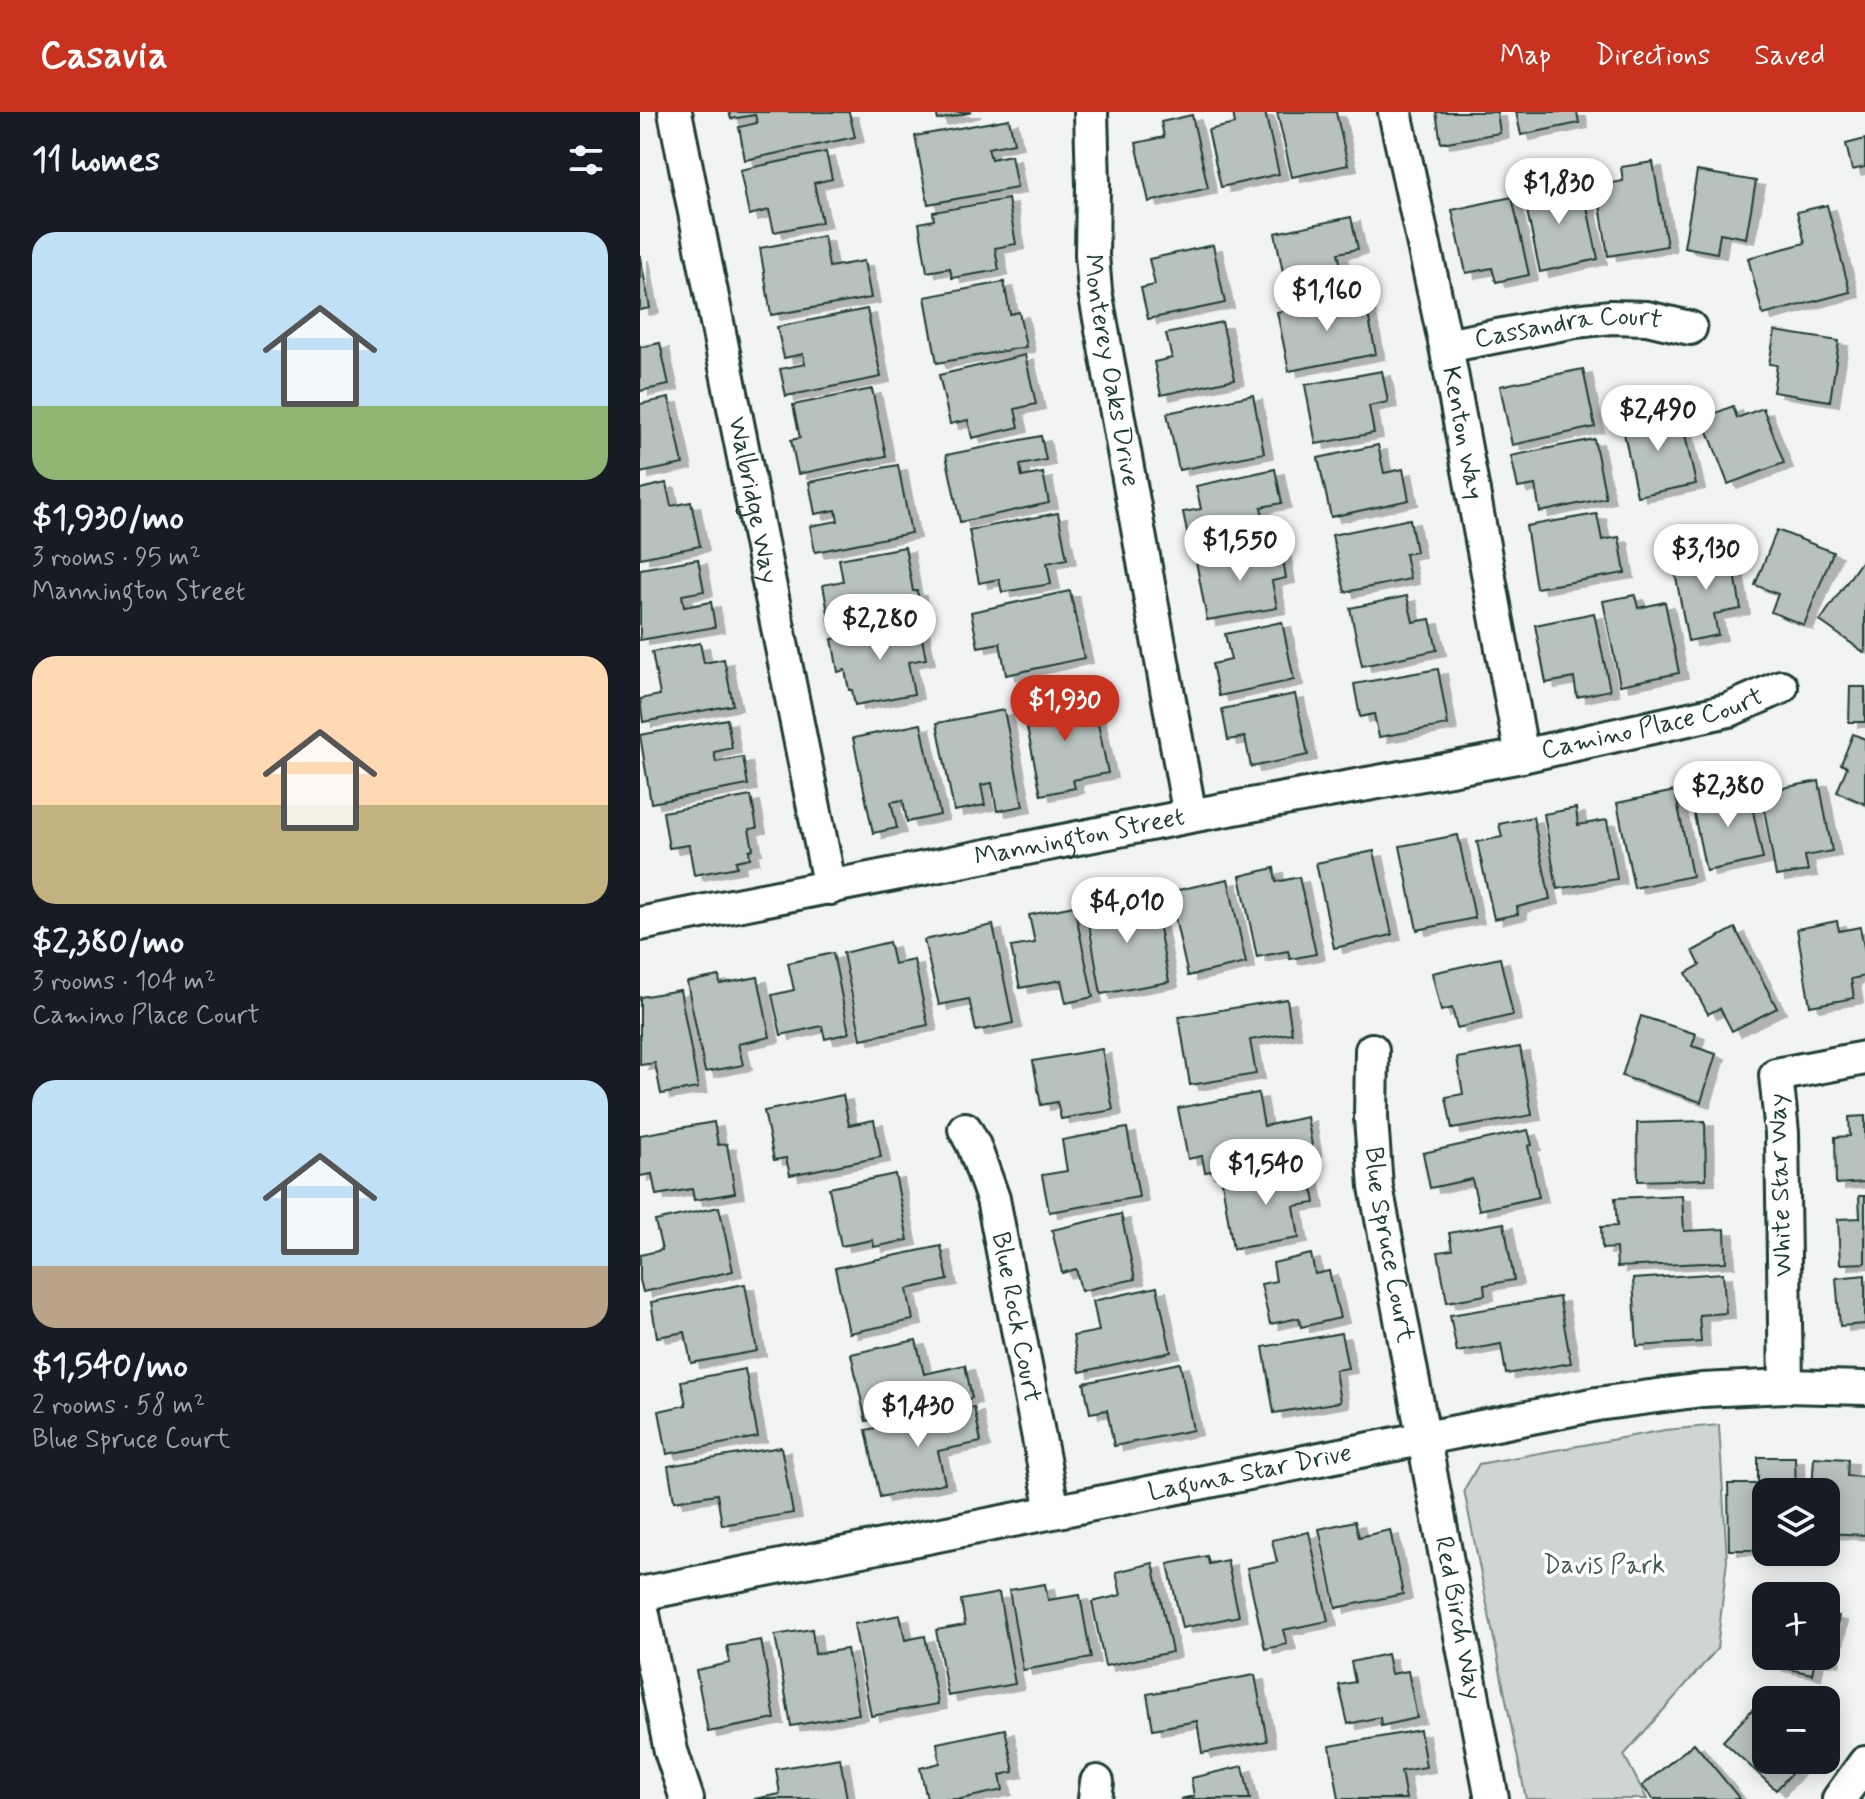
<!DOCTYPE html>
<meta charset="utf-8">
<style>
body{margin:0;font-family:Mynerve,sans-serif;background:#242831;color:#f1f3f6;height:100vh;display:flex;flex-direction:column;font-size:30px;white-space:nowrap}
*{box-sizing:border-box;margin:0}
p{font-size:26px;color:#9ea1a6}
.icon{flex:none;width:44px;height:44px;fill:none;stroke:currentColor;stroke-width:2;stroke-linecap:round;stroke-linejoin:round}
.map{position:relative;flex:1;overflow:hidden}
.side{display:flex;flex-direction:column;background:#171b24;width:640px}
.side>*{flex:none}
.tools{position:absolute;left:1112px;top:1366px;display:grid;gap:16px}
.tools a{display:grid;place-items:center;width:88px;height:88px;border-radius:16px;background:#171b24;box-shadow:0 4px 20px #0003;font-size:40px}
.price{position:absolute;translate:-50% -68px;padding:0 18px;border-radius:28px;background:#fff;color:#222;font-size:26px;line-height:52px;filter:drop-shadow(0 2px 4px #0008)}
.price::after{content:'';position:absolute;left:50%;top:48px;width:24px;height:18px;margin-left:-12px;background:inherit;clip-path:polygon(0 0,100% 0,50% 100%)}
.price.current{background:#c8321e;color:#fff}
ul{padding:0;list-style:none}
li{display:grid;align-content:center;gap:16px;height:424px;padding:0 32px}
li span{display:grid;place-items:center;height:248px;border-radius:24px;color:#555}
li>.icon{margin-inline-start:auto}
span .icon{width:144px;height:144px;fill:#fffc;stroke-width:1}
li b{font-size:34px}
h2{display:flex;justify-content:space-between;align-items:center;height:96px;padding:0 32px;font-size:34px}
header{display:flex;align-items:center;gap:48px;box-sizing:border-box;height:112px;padding:0 40px;background:#c8321e;color:#fff}
header strong{font-size:38px}
nav{display:flex;gap:44px;margin-inline-start:auto;font-size:28px}
main{display:flex;flex:1;min-height:0}
.map>svg:first-child{display:block}
</style>
<header>
<strong>Casavia</strong>
<nav><a>Map</a><a>Directions</a><a>Saved</a></nav>
</header>
<main>
<section class="side">
<h2>11 homes<svg class="icon" aria-label="filters" viewBox="0 0 24 24"><path d="M4 7h16M4 17h16"/><circle cx="9" cy="7" r="2"/><circle cx="15" cy="17" r="2"/></svg></h2>
<ul>
<li><span style="background:linear-gradient(#bfe0f5 70%,#8fb573 0)"><svg class="icon" aria-label="home" viewBox="0 0 24 24"><path d="M3 11l9-7 9 7M6 9v11h12V9"/></svg></span><div><b>$1,930/mo</b><p>3 rooms · 95 m²</p><p>Mannington Street</p></div></li>
<li><span style="background:linear-gradient(#ffd9b3 60%,#c2b280 0)"><svg class="icon" aria-label="home" viewBox="0 0 24 24"><path d="M3 11l9-7 9 7M6 9v11h12V9"/></svg></span><div><b>$2,380/mo</b><p>3 rooms · 104 m²</p><p>Camino Place Court</p></div></li>
<li><span style="background:linear-gradient(#bfe0f5 75%,#b9a48a 0)"><svg class="icon" aria-label="home" viewBox="0 0 24 24"><path d="M3 11l9-7 9 7M6 9v11h12V9"/></svg></span><div><b>$1,540/mo</b><p>2 rooms · 58 m²</p><p>Blue Spruce Court</p></div></li>
</ul>
</section>
<div class="map">
<svg width="1225" height="1687" viewBox="0 0 1225 1687">
<defs>
<filter id="shadow"><feDropShadow dx="9" dy="5" stdDeviation="0" flood-color="#0004"/></filter>
</defs>
<rect width="100%" height="100%" fill="#f2f3f3"/>
<filter id="ink" filterUnits="userSpaceOnUse"><feTurbulence type="fractalNoise" baseFrequency=".0125" numOctaves="2"/><feDisplacementMap in="SourceGraphic" scale="16" xChannelSelector="R" yChannelSelector="G"/><feConvolveMatrix kernelMatrix="1 2 1 2 8 2 1 2 1" color-interpolation-filters="sRGB"/></filter>
<g filter="url(#ink)">
<path fill="#ced5d3" stroke="#768984" stroke-width="2" d="M1079 1313 1087 1448 1077 1537 984 1643 1007 1687H886L824 1378 839 1352 1025 1318Z"/>
<path fill="#b7c1bd" stroke="#1f3d34" stroke-width="2" filter="url(#shadow)" d="M89 0H209L215 25 105 48 99 15 117 11 115 3 91 7Z
M296 0H332L298 8Z
M593 0H625L639 62 581 75 568 18 595 12Z
M637 0H696L708 53 652 65Z
M796 0H857L860 21 801 31Z
M876 0H937L939 11 881 23Z
M552 3 568 76 509 90 496 31 524 25 521 10Z
M369 7 374 31 348 36 351 47 371 43 377 76 288 92 275 24Z
M1225 27V55L1212 58 1206 32Z
M186 40 192 67 174 71 182 110 134 120 129 98 109 103 100 58Z
M1013 50 1027 134 968 144 957 74 983 69 981 55Z
M1057 59 1116 69 1106 126 1080 121 1077 141 1044 135Z
M914 68 917 82 943 76 958 147 900 160 882 75Z
M872 85 889 163 856 170 852 156 826 161 812 98Z
M368 87 376 132 355 136 359 158 312 166 310 156 287 160 279 111 294 108 293 100Z
M1187 93 1210 180 1123 203 1108 146 1165 131 1157 100Z
M711 105 718 137 698 141 704 168 647 180 635 121Z
M184 124 189 155 224 149 231 186 131 203 120 136Z
M573 133 585 191 508 207 501 176 515 173 509 147Z
M0 143 10 196 0 198Z
M364 170 370 202 379 200 386 235 297 251 285 185Z
M724 182 736 242 649 259 637 200Z
M227 197 241 265 146 284 140 257 165 252 163 242 144 246 137 215Z
M582 210 595 267 521 283 514 250 532 246 526 222Z
M1135 219 1199 229 1190 289 1133 280 1137 253 1129 252Z
M20 231 29 273 0 279V233L1 235Z
M385 243 396 292 375 297 379 315 332 326 328 308 310 312 299 263Z
M943 257 955 315 872 333 860 274Z
M742 259 748 290 729 294 734 321 676 332 665 273Z
M232 277 246 344 158 362 151 328 160 326 153 293Z
M613 283 624 341 539 358 527 301Z
M29 286 43 352 0 361V292Z
M1093 294 1097 306 1123 296 1144 351 1088 372 1063 306Z
M1016 298 1019 311 1041 305 1056 372 997 384 981 306Z
M401 324 406 348 380 353 382 365 403 361 409 391 320 410 306 343Z
M954 327 966 386 900 400 895 373 878 376 871 344Z
M738 333 744 361 763 357 769 388 691 405 678 346Z
M258 353 271 421 175 440 170 414 198 409 196 398 175 402 169 370Z
M635 357 642 391 621 395 626 418 550 434 543 400 561 397 556 374Z
M26 371 31 394 51 390 60 434 0 446V377Z
M418 401 427 447 407 451 411 472 362 480 359 467 339 471 329 418Z
M957 402 962 428 979 425 985 461 896 476 886 414Z
M770 407 776 440 765 442 770 467 705 480 692 423Z
M1137 418 1193 440 1164 513 1131 500 1138 482 1115 473Z
M265 435 273 479H277L280 493H277L278 500 191 517 183 473 203 469 199 447Z
M641 435 646 466 632 469 637 496 567 508 556 449Z
M1091 438 1101 497 1074 502 1078 523 1048 529 1033 449Z
M1225 444V541L1180 509Z
M58 447 64 479 42 483 44 495 71 490 75 515 0 528V457Z
M430 479 444 546 366 563 360 531 338 535 331 500Z
M995 483 998 496 1025 490 1039 561 980 573 963 489Z
M767 484 773 510 790 507 797 538 722 554 710 496Z
M954 501 970 578 937 585 934 566 906 571 895 513Z
M642 510 654 568 579 584 572 552 591 548 585 522Z
M279 511 286 547 268 550 274 582 215 593 212 578H209L205 558 198 560 192 527Z
M60 531 64 551 84 547 93 593 3 610 0 587 20 583 12 540Z
M798 557 808 613 739 625 734 602 720 605 714 572Z
M1210 575H1225V610H1209Z
M452 582 468 661 433 668 435 676 401 683 383 596Z
M655 582 668 643 611 655 605 625 588 628 582 597Z
M364 598 383 694 357 699 352 671 341 673 345 693 314 699 297 611Z
M87 607 92 636 74 640 76 650 103 645 108 673 11 691 0 623Z
M281 612 300 703 267 710 263 688 251 690 257 716 233 721 213 626Z
M1213 622 1225 627V692L1197 680 1207 655 1201 652Z
M1179 669 1192 739 1165 744 1168 759 1136 764 1121 680Z
M1107 670 1123 747 1066 759 1052 693 1079 688 1076 676Z
M1035 679 1052 764 994 776 977 691Z
M111 684 117 716 109 717 113 737 109 738 110 746 96 749 97 755 54 763 49 733 29 736 23 700Z
M936 696 938 713 967 708 977 767 917 777 904 702Z
M893 705 910 787 877 795 878 802 854 807 837 730 862 725 859 712Z
M818 723 835 806 777 818 760 734Z
M734 739 752 823 694 836 676 751Z
M634 756 636 770 659 765 676 842 650 847 648 839 617 845 600 764Z
M588 767 606 851 548 864 529 780Z
M513 784 529 870 461 882 446 796Z
M434 794 453 885 426 891 421 868 380 876 371 835 395 831 389 803Z
M1197 809 1199 819 1220 815 1225 840V864L1211 867 1214 886 1170 894 1157 817Z
M353 813 373 911 336 919 329 887 299 893 284 828Z
M1095 816 1137 896 1092 919 1080 896 1068 902 1046 861 1060 853 1053 839Z
M249 830 254 852 274 848 288 913 221 927 203 841Z
M193 841 209 921 185 927 182 914 141 923 132 883 154 878 148 851Z
M860 846 873 903 817 916 812 896 801 899 792 861Z
M79 864 80 872 118 865 130 925 98 932 103 953 65 960 47 870Z
M40 878 58 976 21 982 15 951 0 953V885Z
M647 887 652 921 610 928 616 962 550 973 539 905Z
M1001 904 1056 922 1052 934 1076 942 1061 990 982 964Z
M880 935 892 1003 812 1017 806 985 823 982 817 946Z
M462 937 473 998 421 1007 417 990 401 993 393 949Z
M618 981 624 1014 667 1005 673 1039 565 1060 562 1044 548 1047 538 996Z
M203 983 209 1013 234 1008 241 1045 150 1063 146 1046 134 1048 124 999Z
M1225 1004V1070L1196 1072 1195 1025 1210 1024 1209 1005Z
M1065 1009 1066 1067 998 1069 997 1011Z
M74 1010 78 1033 87 1032 95 1081 54 1088 52 1077 16 1083 12 1062 0 1064V1023Z
M487 1016 499 1085 409 1100 402 1063 427 1059 422 1028Z
M888 1018 892 1033 888 1034 899 1085 839 1098 832 1067 790 1076 783 1041Z
M669 1056 675 1091 654 1094 659 1126 593 1137 582 1070Z
M255 1062 268 1128 234 1135 233 1128 201 1134 189 1076Z
M1042 1083 1044 1119 1085 1117 1086 1150 977 1155 976 1136 962 1137 961 1115 977 1114 975 1086Z
M1219 1084H1225V1151L1200 1152 1198 1107 1220 1106Z
M79 1095 93 1159 3 1180 0 1168V1143L22 1138 15 1109Z
M481 1102 495 1167 441 1179 436 1157 422 1161 412 1118Z
M864 1111 874 1168 844 1173 845 1183 807 1190 798 1140 812 1138 809 1121Z
M301 1134 308 1168 267 1177 273 1208 209 1221 195 1156Z
M671 1142 675 1162 689 1159 700 1206 661 1215 659 1206 630 1212 621 1172 636 1169 633 1151Z
M1083 1161 1086 1201 1059 1203 1061 1230 997 1234 993 1167Z
M1225 1163V1212L1200 1214 1196 1166Z
M105 1172 117 1239 51 1251 45 1220 17 1225 11 1190Z
M517 1175 531 1240 440 1260 433 1224 459 1219 453 1189Z
M919 1185 931 1251 866 1262 861 1232 817 1240 810 1203Z
M701 1221 708 1256 695 1258 700 1290 634 1301 623 1235Z
M276 1228 284 1262 325 1253 332 1286 226 1309 211 1242Z
M540 1251 553 1318 474 1334 467 1298 450 1301 444 1271Z
M105 1257 118 1325 27 1342 19 1299 46 1293 41 1269Z
M334 1295 341 1330 298 1339 305 1371 240 1385 226 1318Z
M141 1335 153 1401 82 1413 77 1382 34 1389 28 1354Z
M1118 1345H1155L1156 1380H1126V1438H1089L1088 1372H1118Z
M1174 1345 1208 1347 1207 1364 1225 1365V1423L1186 1421V1380H1172Z
M715 1409 719 1425 750 1418 763 1482 696 1496 679 1417Z
M669 1420 688 1509 643 1518 647 1532 625 1537 607 1456 637 1450 632 1428Z
M567 1444 569 1452 587 1448 599 1504 542 1516 528 1452Z
M513 1451 532 1540 465 1554 452 1490 481 1483 476 1460Z
M405 1472 408 1488 440 1483 451 1546 383 1558 369 1478Z
M359 1481 375 1572 308 1584 296 1518 325 1513 321 1488Z
M1186 1502 1199 1504 1190 1549 1175 1547 1172 1562 1117 1550 1126 1504V1544H1186Z
M260 1503 265 1528 285 1524 298 1592 231 1604 214 1512Z
M172 1517 175 1542 207 1537 219 1602 151 1614 135 1523Z
M121 1528 135 1607 68 1620 56 1558 90 1551 87 1534Z
M747 1542 751 1562 768 1559 777 1606 741 1614 740 1605 708 1612 699 1573 715 1570 711 1550Z
M615 1563 627 1629 562 1641 557 1609 513 1617 507 1582Z
M1125 1584 1129 1588H1126V1648H1164L1136 1678 1083 1629Z
M365 1617 374 1660 360 1663 363 1678 321 1687H287L280 1656 300 1651 297 1631Z
M780 1618 786 1655 761 1659 766 1687H699L690 1634Z
M1054 1631 1100 1687H1013L1002 1674Z
M200 1646 207 1687H114L140 1682 136 1657Z
M603 1654 610 1687H540L554 1684 551 1666Z"/>
<g fill="none" stroke-linecap="round" stroke-linejoin="round">
<defs>
<g id="minor">
<path id="s1" d="M35 0 190 776"/>
<path id="s2" d="M451 0 453 73 452 143 455 179 550 704"/>
<path id="s3" d="M755 0 806 234 882 644"/>
<path id="s4" d="M806 234 935 209 971 205 1007 206 1050 216"/>
<path id="s5" d="M0 812 550 704 882 644 1089 598 1141 575"/>
<path id="s6" d="M732 938 731 1006 736 1075 852 1687"/>
<path id="s7" d="M325 1017 334 1034 353 1087 413 1399"/>
<path d="M1146 1274 1142 1021 1136 963 1225 946"/>
<path id="s8" d="M0 1482 957 1292 1062 1278 1146 1274 1225 1276"/>
<path d="M0 1488 31 1639 47 1687"/>
<path d="M455 1687 457 1670"/>
<path d="M1199 1687 1225 1651"/>
</g>
</defs>
<use href="#minor" stroke="#1f3d34" stroke-width="38"/>
<use href="#minor" stroke="#fff" stroke-width="32"/>
</g>
</g>
<g text-anchor="middle" dominant-baseline="central" stroke-width="7" stroke-linejoin="round" paint-order="stroke">
<g font-size="26" fill="#1f3d34" stroke="#fff">
<text stroke="none"><textPath href="#s4" startOffset="124">Cassandra Court</textPath></text>
<text stroke="none"><textPath href="#s2" startOffset="260">Monterey Oaks Drive</textPath></text>
<text stroke="none"><textPath href="#s3" startOffset="328">Kenton Way</textPath></text>
<text stroke="none"><textPath href="#s1" startOffset="396">Walbridge Way</textPath></text>
<text stroke="none"><textPath href="#s5" startOffset="1032">Camino Place Court</textPath></text>
<text stroke="none"><textPath href="#s5" startOffset="448">Mannington Street</textPath></text>
<text transform="translate(1141 1073) rotate(-92)">White Star Way</text>
<text stroke="none"><textPath href="#s6" startOffset="196">Blue Spruce Court</textPath></text>
<text stroke="none"><textPath href="#s7" startOffset="196">Blue Rock Court</textPath></text>
<text stroke="none"><textPath href="#s8" startOffset="622">Laguna Star Drive</textPath></text>
<text stroke="none"><textPath href="#s6" startOffset="576">Red Birch Way</textPath></text>
</g>
<g font-size="26" fill="#425b54" stroke="#fff">
<text x="964" y="1454">Davis Park</text>
</g>
</g>
</svg>
<div class="tools">
<a><svg class="icon" aria-label="layers" viewBox="0 0 24 24"><path d="M12 4l9 5-9 5-9-5zM3 14l9 5 9-5"/></svg></a>
<a>+</a>
<a>−</a>
</div>
<b class="price" style="left:919px;top:114px">$1,830</b>
<b class="price" style="left:687px;top:221px">$1,160</b>
<b class="price" style="left:1018px;top:341px">$2,490</b>
<b class="price" style="left:600px;top:471px">$1,550</b>
<b class="price" style="left:1066px;top:480px">$3,130</b>
<b class="price" style="left:240px;top:550px">$2,280</b>
<b class="price current" style="left:425px;top:631px">$1,930</b>
<b class="price" style="left:1088px;top:717px">$2,380</b>
<b class="price" style="left:487px;top:833px">$4,010</b>
<b class="price" style="left:626px;top:1095px">$1,540</b>
<b class="price" style="left:278px;top:1337px">$1,430</b>
</div>
</main>
